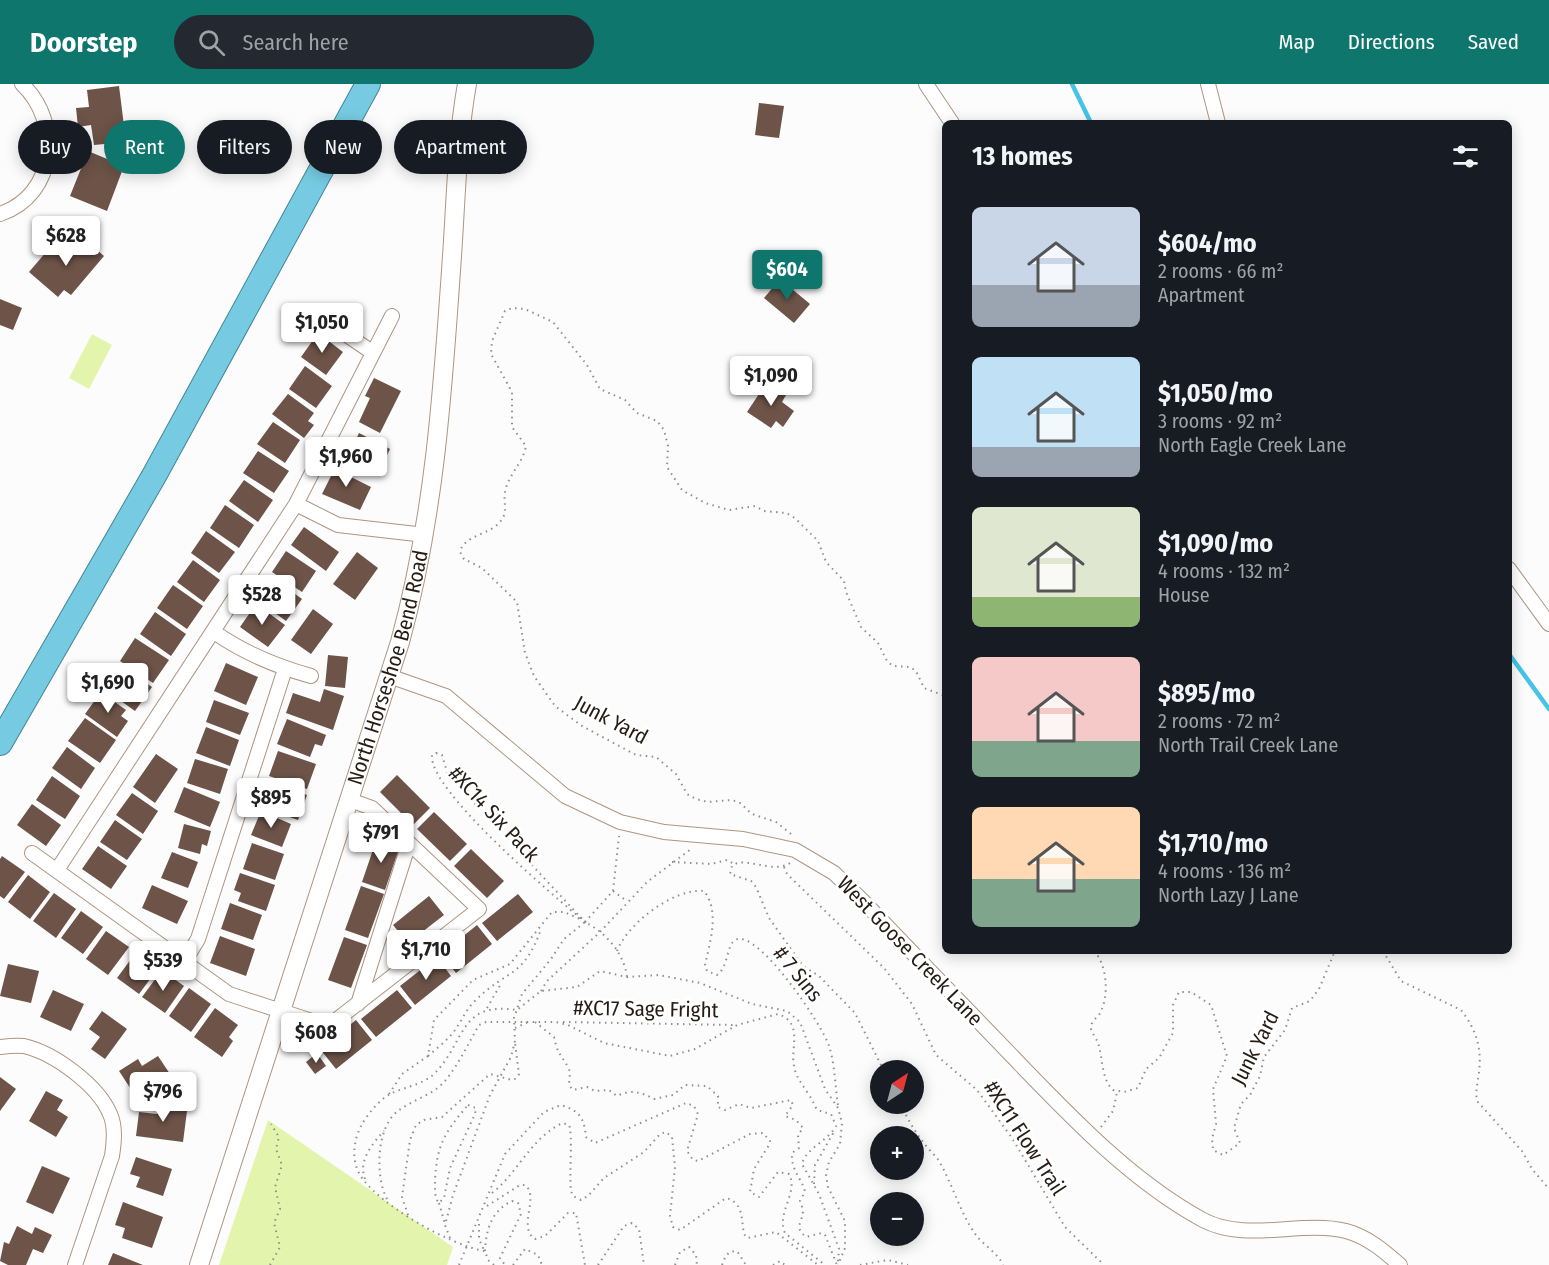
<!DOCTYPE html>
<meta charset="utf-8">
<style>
body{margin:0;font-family:"Fira Sans Condensed",sans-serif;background:#242831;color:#f1f3f6;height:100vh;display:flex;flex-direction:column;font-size:22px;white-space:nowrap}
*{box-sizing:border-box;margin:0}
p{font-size:20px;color:#9ea1a6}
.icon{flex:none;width:33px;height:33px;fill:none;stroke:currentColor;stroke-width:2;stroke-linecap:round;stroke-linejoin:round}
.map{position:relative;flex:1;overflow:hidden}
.sheet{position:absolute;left:942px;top:36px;width:570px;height:834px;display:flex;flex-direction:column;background:#171b24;border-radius:9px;box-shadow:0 3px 15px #0003}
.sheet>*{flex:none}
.hud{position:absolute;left:18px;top:36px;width:570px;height:54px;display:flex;gap:12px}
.needle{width:39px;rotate:36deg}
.fabs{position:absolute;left:870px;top:976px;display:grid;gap:12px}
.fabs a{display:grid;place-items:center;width:54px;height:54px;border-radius:50%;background:#171b24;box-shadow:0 3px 15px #0003;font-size:30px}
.price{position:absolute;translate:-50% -51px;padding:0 14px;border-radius:6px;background:#fff;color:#222;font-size:20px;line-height:39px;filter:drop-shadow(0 2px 3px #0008)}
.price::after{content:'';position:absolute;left:50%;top:36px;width:18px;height:14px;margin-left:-9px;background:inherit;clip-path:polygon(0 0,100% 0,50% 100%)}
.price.current{background:#0f766e;color:#fff}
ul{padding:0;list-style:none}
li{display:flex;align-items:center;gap:18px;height:150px;padding:0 30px}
li span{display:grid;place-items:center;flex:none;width:168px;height:120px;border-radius:9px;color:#555}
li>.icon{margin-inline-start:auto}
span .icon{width:72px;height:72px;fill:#fffc;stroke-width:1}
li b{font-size:26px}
h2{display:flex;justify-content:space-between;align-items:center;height:72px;padding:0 30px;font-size:26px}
.pill{padding:0 21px;border-radius:27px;background:#171b24;box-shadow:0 3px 15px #0003;font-size:21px;line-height:54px}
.pill.current{background:#0f766e;color:#fff}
header{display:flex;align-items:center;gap:36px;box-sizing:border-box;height:84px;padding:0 30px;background:#0f766e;color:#fff}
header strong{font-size:28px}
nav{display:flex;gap:33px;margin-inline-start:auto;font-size:21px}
.search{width:420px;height:54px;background:#242831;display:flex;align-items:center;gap:15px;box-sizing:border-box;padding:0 21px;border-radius:33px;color:#9ea1a6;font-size:22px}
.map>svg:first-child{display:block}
</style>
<header>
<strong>Doorstep</strong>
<div class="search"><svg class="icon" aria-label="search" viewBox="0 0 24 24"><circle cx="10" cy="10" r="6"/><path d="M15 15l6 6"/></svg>Search here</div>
<nav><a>Map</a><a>Directions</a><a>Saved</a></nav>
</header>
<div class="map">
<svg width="1549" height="1181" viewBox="0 0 1549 1181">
<rect width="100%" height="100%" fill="#fbfcfb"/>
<path fill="#e3f5ad" d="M92 250 112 261 89 305 69 294Z
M268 1036 453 1163 447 1181H219Z"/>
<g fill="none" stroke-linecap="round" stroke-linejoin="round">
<path stroke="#45c4e7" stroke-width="4.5" d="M1072 0 1091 39
M1509 570 1549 625"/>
</g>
<path fill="#6d5348" d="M119 2 126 58 94 61 91 41 78 43 76 24 89 23 87 6Z
M759 19 784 22 779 54 755 51Z
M88 67 124 82 107 127 70 112Z
M83 154 104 172 71 211 64 206 58 213 29 188 53 160 67 172Z
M780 195 810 220 794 239 764 214Z
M0 215 22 224 13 246 0 241Z
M318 249 343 268 326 291 301 273Z
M305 282 332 302 316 324 289 305Z
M374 294 401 307 380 349 359 338 370 314 365 312Z
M767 298 786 311 782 318 794 327 783 343 776 337 771 344 747 328Z
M288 310 314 329 308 337 314 341 304 354 272 330Z
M273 338 300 356 285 379 257 360Z
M359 349 390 365 378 390 342 373 350 358 354 360Z
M258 367 289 387 274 409 243 389Z
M338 378 354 386 351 393 371 403 360 426 322 410Z
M244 396 273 416 258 438 229 417Z
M225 421 254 441 239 464 210 444Z
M304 443 339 468 326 487 291 461Z
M206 447 235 468 219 489 191 469Z
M286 467 316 487 302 508 272 488Z
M357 468 378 484 355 516 333 500Z
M193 476 220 496 204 518 177 498Z
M273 494 302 515 286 537 257 516Z
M173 501 203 522 187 545 157 524Z
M256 520 285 541 268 563 240 543Z
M313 525 333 540 311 570 291 556Z
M155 528 186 550 171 572 140 550Z
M135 554 169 576 153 599 120 577Z
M328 571 348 573 345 604 325 602Z
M226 579 258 593 246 621 214 607Z
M120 581 152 603 135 627 100 602 110 587 114 590Z
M324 605 344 612 333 646 286 629 293 609 320 618Z
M101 608 126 626 121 632 128 637 117 653 85 630Z
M214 616 249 629 240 651 206 638Z
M85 634 116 656 100 679 68 657Z
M287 635 326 651 322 662 315 660 310 673 277 660Z
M206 643 239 656 230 682 196 669Z
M67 663 95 684 81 705 52 684Z
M278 667 316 680 307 705 269 692Z
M156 670 178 685 155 719 133 703Z
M195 675 228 685 220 710 187 699Z
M397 691 430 724 413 741 380 708Z
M52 692 80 712 65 735 36 716Z
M270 698 307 711 298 736 261 723Z
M184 703 220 718 210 743 174 728Z
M132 709 158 727 143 750 116 731Z
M32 720 61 741 46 762 17 741Z
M261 727 291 740 282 763 251 751Z
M434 728 467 760 450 777 417 745Z
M115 736 142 755 127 776 100 758Z
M184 740 211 747 207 762 202 760 200 770 178 764Z
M377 754 400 762 385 806 362 798Z
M252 759 284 770 275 796 243 785Z
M98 762 127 782 111 805 82 785Z
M471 765 504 797 487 814 454 782Z
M172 768 198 778 188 804 161 794Z
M2 772 25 788 4 815 0 812V775Z
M240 789 275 801 266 827 238 817 241 809 234 806Z
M28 791 50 808 30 835 8 818Z
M152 801 188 817 177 840 142 824Z
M361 802 384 810 368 854 345 846Z
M54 809 76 825 56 854 33 837Z
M518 810 533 828 497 857 482 839Z
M429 812 444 831 408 859 393 841Z
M230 819 262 831 253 856 221 845Z
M81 827 103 843 83 870 61 854Z
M477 841 492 860 456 889 441 870Z
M106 847 129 863 108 891 86 875Z
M220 852 255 865 246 892 210 879Z
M344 853 367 861 351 904 328 896Z
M137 867 159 883 139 910 117 894Z
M437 873 451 892 415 921 400 902Z
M8 880 39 887 31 919 0 912Z
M162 886 184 902 165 929 142 913Z
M189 904 211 920 191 948 169 932Z
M53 906 84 920 71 947 40 933Z
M397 906 412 924 376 953 361 935Z
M215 924 238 941 229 953 233 957 222 973 194 953Z
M102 927 127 945 105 975 91 965 100 953 89 945Z
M356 936 372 956 336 985 320 965Z
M317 969 326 982 315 990 306 978Z
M158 972 174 996 140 1019 119 987 138 975 142 982Z
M0 993 16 1005 0 1027Z
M46 1007 63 1016 57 1026 68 1033 56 1053 29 1037Z
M158 1018 180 1021 179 1026 187 1027 183 1058 136 1052 139 1028 157 1030Z
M136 1073 172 1085 163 1112 136 1103 140 1093 130 1090Z
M42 1082 70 1094 53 1130 26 1118Z
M123 1118 163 1133 152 1164 122 1154 125 1144 115 1141Z
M17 1142 32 1150 35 1143 52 1151 43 1169 33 1165 26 1181H8L0 1177 4 1158 9 1160Z
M113 1169 143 1181H108Z"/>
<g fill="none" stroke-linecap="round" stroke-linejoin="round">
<defs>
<path id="minor" d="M926 0 952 39
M1208 0 1218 39
M0 130C57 111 62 38 22 0
M338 245 372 268
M296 420 338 441 425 451
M1509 485 1549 540
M214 548C244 569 275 582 311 592
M389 592 446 612 565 712 620 738 664 748 743 755 795 766 834 789 865 819C914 871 964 922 1013 973 1070 1032 1130 1096 1203 1136 1247 1159 1300 1136 1346 1147 1368 1153 1384 1167 1400 1181
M32 769 229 910 321 940 335 937 479 825 372 724 350 716
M57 786 296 420 392 232
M184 878 198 855 285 585
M358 920 409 759
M0 963C8 962 16 961 24 962 54 969 98 1001 110 1030 116 1043 114 1059 112 1072L75 1181"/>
<g id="tertiary">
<path id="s1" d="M199 1181 400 558C435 431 443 303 452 172 456 115 457 56 467 0"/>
</g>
<path id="trunk" d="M0 659 155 390 368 0"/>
</defs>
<use href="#minor" stroke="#ad9682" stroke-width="16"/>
<use href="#tertiary" stroke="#ad9682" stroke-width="20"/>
<use href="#trunk" stroke="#448596" stroke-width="26"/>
<path stroke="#928e8a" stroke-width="2" stroke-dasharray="1.5 4.5" stroke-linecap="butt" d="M436 669 442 671 448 691 585 838C556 814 428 706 432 671Z
M791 750 776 738 752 730 740 719 732 716 708 718 696 715 687 710 676 690 656 673 636 671 582 642 555 622 534 592 525 569 517 518 482 484 464 475 460 468C463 452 490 450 499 439 509 429 503 420 505 408 508 391 523 379 526 362L512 343V308L491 270 492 257 505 227 512 224 525 225 553 238 587 281 600 305 625 316 637 329 657 337 664 346 668 362 667 383 682 406 705 419 729 426 755 422 764 427 786 429 795 434 818 457 826 478 844 497 846 508 861 543 878 559 887 577 893 582 910 583 916 587 924 604 945 612
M672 778 711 780 727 776 734 780
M790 779C774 789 754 776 737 779L732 782 730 790 751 797 756 803 769 834 803 882 819 892 855 929 884 987
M784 783 787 790 884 884 912 920 936 971 977 1006 1012 1054 1065 1143 1104 1181
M613 807 627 817
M585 838 613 807 619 752
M617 867C628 839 674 804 704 807 720 827 710 858 705 881L707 887 717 891C729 882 726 862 735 856 757 843 823 942 829 962 835 980 835 1002 838 1021
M1094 867C1107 880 1109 911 1101 927 1099 933 1092 936 1091 942 1090 948 1096 953 1098 959 1103 973 1101 995 1113 1006L1124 1008 1138 1004 1146 985 1159 974 1173 949V921L1179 908H1191L1211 921 1227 972 1213 1005 1216 1040 1212 1055 1213 1066 1223 1071 1240 1059 1234 1044 1241 1020 1250 1011 1260 992 1264 973 1285 946 1292 924 1310 917 1319 905 1335 867
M1383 867 1401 897 1461 926C1476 945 1482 964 1479 988 1478 998 1475 1006 1477 1017L1522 1067 1532 1085 1549 1105
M541 907 547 897 600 848 647 798 691 765
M487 924 502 898
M535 938 554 953C558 971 560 969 568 983 573 992 565 998 573 1006L587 1003 595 1007 609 1006 617 1012C631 1005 641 1008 654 1015L673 1011 685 1001 707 1002 718 1012V1023L725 1026 739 1020 751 1024 791 1016 793 1021 785 1032 796 1036 803 1044 798 1051 799 1064 792 1069C791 1088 802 1094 805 1108L800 1117C800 1120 803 1123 803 1126 803 1138 793 1143 806 1153L822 1149 825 1151 837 1181
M563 938 734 941
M515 944 528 938
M428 972C436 965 445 958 452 950 461 939 465 926 476 916 507 885 524 894 541 845
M389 1010 402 990 428 972 434 936 473 896 510 880 552 828H564L580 835
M901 1020C907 1035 917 1051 927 1063 931 1068 936 1072 939 1077 952 1099 961 1131 976 1151 983 1161 998 1169 1003 1181
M468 1021 476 1024 475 1030 450 1084 444 1114 439 1119C434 1113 435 1104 435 1096 437 1060 445 1048 468 1021Z
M1101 1043 1113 1027 1117 1008
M365 1095C358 1077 372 1060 384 1047
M814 1100 815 1081 835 1046
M492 1109C518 1089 532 1052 563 1039L569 1041C573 1049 569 1092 571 1107L573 1112 581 1116 588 1112 604 1094 644 1068 660 1050 666 1048 672 1053 675 1083 670 1132 673 1143 680 1146 726 1114C744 1119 741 1135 744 1150L747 1154 776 1148 818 1181
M387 1115C375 1093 376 1043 398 1027 412 1016 433 1011 445 997 459 980 468 960 479 941L486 938H556L568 941 604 959 670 972 695 965 737 941 778 930C804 939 790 964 794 982 796 994 803 1001 809 1011 819 1026 811 1025 831 1030L836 1042C828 1057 806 1064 802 1080L819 1110 839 1165 838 1178
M439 1119 445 1140
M487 1122 520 1101H525C540 1113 517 1143 535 1155L545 1152 568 1129H576L585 1181
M408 1131 402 1113 410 1056 416 1041 424 1036 442 1033 490 990 512 996 517 994 519 990 515 959
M479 1140V1155L484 1166
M450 1154 445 1141 453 1111 490 1011 511 973 515 957 514 934 522 910 551 875 564 855 585 838C606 849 624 869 627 893
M485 1167C486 1146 491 1127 512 1117L518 1119 521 1130 500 1174 505 1181
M270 1181 280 1163 274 1139 280 1125 275 1103 282 1081 276 1065 279 1053 271 1040
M459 1181 505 1070 544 1028 561 1021C580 1027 584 1034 586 1053L595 1059 686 1019 694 1022 698 1030 687 1067 693 1076 698 1077 750 1050 763 1049 770 1057 769 1061 754 1085 750 1108 759 1113 778 1088 789 1090C799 1108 776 1129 785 1149L825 1181
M494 1181 488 1176 485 1167C451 1162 375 1119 359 1089 351 1074 354 1055 362 1040 368 1030 379 1016 390 1010 404 1003 423 1001 435 989 466 957 459 917 517 926L541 907 577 903 600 887 627 893 659 891 700 899 752 920 787 927 800 938 825 1005 838 1024 842 1039 840 1060 829 1078 826 1091 828 1103 845 1137V1164L838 1181
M513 1181 525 1165 538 1171 542 1181
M598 1181 624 1142 632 1139 639 1145 644 1181
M675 1181 680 1168 689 1163 696 1171 697 1181
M722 1181C725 1173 727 1167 737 1167L746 1181
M773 1181 780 1177 785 1181
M860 1181 888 1176 908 1181"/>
<use href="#minor" stroke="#fff" stroke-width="14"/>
<use href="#tertiary" stroke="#fff" stroke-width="18"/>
<use href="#trunk" stroke="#76cbe2" stroke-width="24"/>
</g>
<g text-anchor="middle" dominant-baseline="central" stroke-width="6" stroke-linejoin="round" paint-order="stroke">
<g font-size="21" fill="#251c15" stroke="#fff">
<text stroke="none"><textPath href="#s1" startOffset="627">North Horseshoe Bend Road</textPath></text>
<text transform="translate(611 636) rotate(28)">Junk Yard</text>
<text transform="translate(494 730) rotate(47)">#XC14 Six Pack</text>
<text transform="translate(910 867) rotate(46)">West Goose Creek Lane</text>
<text transform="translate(798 890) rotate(51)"># 7 Sins</text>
<text transform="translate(646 925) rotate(1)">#XC17 Sage Fright</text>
<text transform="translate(1255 964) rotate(-63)">Junk Yard</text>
<text transform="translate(1025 1054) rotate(57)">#XC11 Flow Trail</text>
</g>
</g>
</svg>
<div class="fabs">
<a><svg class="needle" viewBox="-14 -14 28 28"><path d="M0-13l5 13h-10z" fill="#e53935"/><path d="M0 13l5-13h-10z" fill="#9ea1a6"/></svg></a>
<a>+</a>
<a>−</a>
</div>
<b class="price" style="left:66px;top:183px">$628</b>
<b class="price current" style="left:787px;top:217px">$604</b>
<b class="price" style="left:322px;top:270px">$1,050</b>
<b class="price" style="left:771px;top:323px">$1,090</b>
<b class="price" style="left:346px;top:404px">$1,960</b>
<b class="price" style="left:262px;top:542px">$528</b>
<b class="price" style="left:108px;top:630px">$1,690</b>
<b class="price" style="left:271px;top:745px">$895</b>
<b class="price" style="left:381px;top:780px">$791</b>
<b class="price" style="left:426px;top:897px">$1,710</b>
<b class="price" style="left:163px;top:908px">$539</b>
<b class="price" style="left:316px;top:980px">$608</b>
<b class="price" style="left:163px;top:1039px">$796</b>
<div class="hud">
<a class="pill">Buy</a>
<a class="pill current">Rent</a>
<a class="pill">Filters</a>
<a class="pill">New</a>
<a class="pill">Apartment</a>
</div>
<section class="sheet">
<h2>13 homes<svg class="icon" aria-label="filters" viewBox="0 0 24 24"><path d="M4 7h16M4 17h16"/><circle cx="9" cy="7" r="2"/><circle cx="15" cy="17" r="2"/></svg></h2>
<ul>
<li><span style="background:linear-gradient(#c9d6e8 65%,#9aa5b1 0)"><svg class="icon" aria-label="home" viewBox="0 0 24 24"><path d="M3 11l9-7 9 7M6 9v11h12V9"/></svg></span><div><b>$604/mo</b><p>2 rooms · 66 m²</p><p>Apartment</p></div></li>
<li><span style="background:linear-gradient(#bfe0f5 75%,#9aa5b1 0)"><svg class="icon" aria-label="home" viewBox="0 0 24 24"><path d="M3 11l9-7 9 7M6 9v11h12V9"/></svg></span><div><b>$1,050/mo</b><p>3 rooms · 92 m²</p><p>North Eagle Creek Lane</p></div></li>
<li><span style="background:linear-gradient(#dfe7d0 75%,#8fb573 0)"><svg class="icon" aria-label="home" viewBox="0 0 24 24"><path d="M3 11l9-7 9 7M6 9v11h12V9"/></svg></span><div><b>$1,090/mo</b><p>4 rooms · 132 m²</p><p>House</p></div></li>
<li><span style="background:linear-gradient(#f6c9c9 70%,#7fa58c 0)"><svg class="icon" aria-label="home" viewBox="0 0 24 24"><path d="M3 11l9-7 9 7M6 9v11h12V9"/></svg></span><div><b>$895/mo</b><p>2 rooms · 72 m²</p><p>North Trail Creek Lane</p></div></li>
<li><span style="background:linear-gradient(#ffd9b3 60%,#7fa58c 0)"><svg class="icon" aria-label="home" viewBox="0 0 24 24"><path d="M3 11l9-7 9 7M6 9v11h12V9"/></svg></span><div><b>$1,710/mo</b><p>4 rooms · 136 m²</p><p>North Lazy J Lane</p></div></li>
</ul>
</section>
</div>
